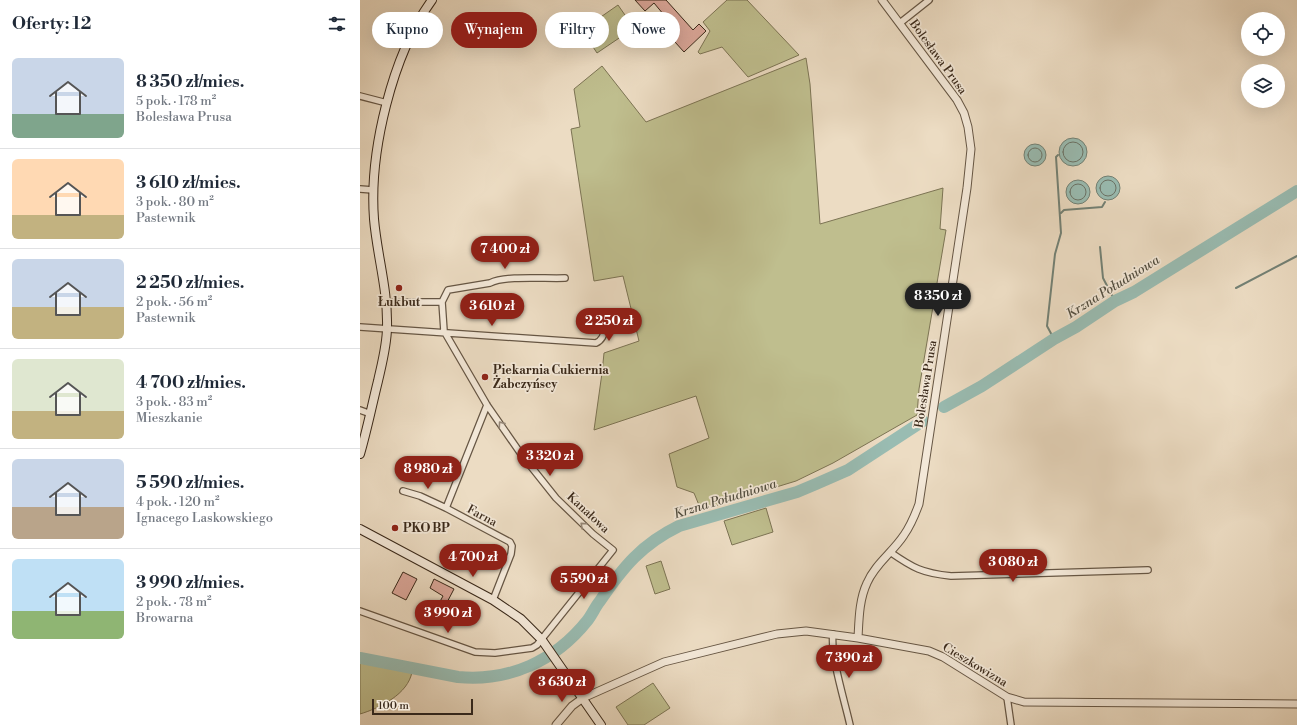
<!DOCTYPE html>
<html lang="pl">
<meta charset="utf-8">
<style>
body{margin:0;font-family:"Libre Bodoni",serif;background:#f2f2f3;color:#1f2937;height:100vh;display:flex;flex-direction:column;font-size:15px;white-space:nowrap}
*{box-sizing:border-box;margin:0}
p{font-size:13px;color:#747a83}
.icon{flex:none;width:22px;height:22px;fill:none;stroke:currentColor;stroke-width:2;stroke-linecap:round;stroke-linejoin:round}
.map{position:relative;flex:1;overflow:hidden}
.side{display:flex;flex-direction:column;background:#fff;width:360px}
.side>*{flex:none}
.top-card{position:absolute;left:12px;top:12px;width:380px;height:36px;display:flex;gap:8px}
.tools{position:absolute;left:881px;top:12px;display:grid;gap:8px}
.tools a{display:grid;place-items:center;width:44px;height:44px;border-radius:50%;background:#fff;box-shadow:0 4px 16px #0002;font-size:20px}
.scale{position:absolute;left:12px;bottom:10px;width:101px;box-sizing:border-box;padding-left:4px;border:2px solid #3a291a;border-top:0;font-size:11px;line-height:14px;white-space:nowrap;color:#3a291a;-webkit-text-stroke:3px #f3e8d8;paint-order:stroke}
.price{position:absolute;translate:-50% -34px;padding:0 9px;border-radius:14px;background:#8f2418;color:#fff;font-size:13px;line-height:26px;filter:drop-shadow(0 1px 2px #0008)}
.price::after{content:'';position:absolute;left:50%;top:24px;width:12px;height:9px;margin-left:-6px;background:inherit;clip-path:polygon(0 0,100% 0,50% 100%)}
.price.on{background:#222;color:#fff}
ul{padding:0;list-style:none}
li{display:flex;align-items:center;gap:12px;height:100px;padding:0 12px}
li+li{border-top:1px solid #e0e1e3}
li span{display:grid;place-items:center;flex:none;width:112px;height:80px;border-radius:6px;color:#555}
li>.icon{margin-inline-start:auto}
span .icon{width:48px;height:48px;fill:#fffc;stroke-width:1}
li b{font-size:17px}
h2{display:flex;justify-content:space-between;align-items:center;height:48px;padding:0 12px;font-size:17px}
.tag{padding:0 14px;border-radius:18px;background:#fff;box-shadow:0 4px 16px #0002;font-size:14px;line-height:36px}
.tag.on{background:#8f2418;color:#fff}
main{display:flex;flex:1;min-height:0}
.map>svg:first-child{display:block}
</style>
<main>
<section class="side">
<h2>Oferty: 12<svg class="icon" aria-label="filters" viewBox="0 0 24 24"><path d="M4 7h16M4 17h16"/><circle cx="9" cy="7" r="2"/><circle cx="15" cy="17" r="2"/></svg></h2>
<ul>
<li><span style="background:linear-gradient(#c9d6e8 70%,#7fa58c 0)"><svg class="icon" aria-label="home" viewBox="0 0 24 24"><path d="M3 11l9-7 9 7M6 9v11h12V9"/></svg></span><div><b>8 350 zł/mies.</b><p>5 pok. · 178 m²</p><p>Bolesława Prusa</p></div></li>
<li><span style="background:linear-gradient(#ffd9b3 70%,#c2b280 0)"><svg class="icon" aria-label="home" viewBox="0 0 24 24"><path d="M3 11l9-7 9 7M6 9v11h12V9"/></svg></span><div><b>3 610 zł/mies.</b><p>3 pok. · 80 m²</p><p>Pastewnik</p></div></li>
<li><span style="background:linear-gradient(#c9d6e8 60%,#c2b280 0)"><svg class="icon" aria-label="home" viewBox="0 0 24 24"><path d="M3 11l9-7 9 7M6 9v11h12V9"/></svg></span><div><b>2 250 zł/mies.</b><p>2 pok. · 56 m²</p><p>Pastewnik</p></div></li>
<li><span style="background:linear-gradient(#dfe7d0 65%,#c2b280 0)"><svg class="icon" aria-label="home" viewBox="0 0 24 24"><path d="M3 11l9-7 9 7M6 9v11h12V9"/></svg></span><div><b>4 700 zł/mies.</b><p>3 pok. · 83 m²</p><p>Mieszkanie</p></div></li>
<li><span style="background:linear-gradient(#c9d6e8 60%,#b9a48a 0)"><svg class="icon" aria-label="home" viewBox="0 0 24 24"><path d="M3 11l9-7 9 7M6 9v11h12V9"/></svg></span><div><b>5 590 zł/mies.</b><p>4 pok. · 120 m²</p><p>Ignacego Laskowskiego</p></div></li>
<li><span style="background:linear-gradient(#bfe0f5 65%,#8fb573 0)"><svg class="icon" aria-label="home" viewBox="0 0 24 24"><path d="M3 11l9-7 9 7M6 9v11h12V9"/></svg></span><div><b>3 990 zł/mies.</b><p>2 pok. · 78 m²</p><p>Browarna</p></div></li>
</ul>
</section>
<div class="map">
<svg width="937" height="725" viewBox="0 0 937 725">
<rect width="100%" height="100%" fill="#ecdcc3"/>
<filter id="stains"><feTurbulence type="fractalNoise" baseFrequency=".005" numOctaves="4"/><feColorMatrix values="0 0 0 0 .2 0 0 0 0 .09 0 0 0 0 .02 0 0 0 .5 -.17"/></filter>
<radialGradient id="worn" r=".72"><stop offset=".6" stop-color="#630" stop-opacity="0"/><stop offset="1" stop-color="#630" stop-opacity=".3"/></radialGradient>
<path fill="#bfbe8e" stroke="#7c7454" d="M367 0H387L439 55 388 77 362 47 340 54 338 52 350 31 343 22Z
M258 5 274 28 237 53 222 30Z
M446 58 450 84 460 224 583 188 580 229 586 230 559 389 557 415 473 463 436 481 341 510 334 493 317 487 309 454 349 438 336 396 234 430 242 373 244 353 279 341 263 276 234 281 211 129 220 127 214 89 242 66 286 122Z
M406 508 413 532 372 545 364 521Z
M301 561 310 589 295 594 286 566Z
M0 661 52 672C48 694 20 708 0 714Z
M293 683 310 708 284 725H268L256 707Z"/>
<path fill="#99bcb2" stroke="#738175" d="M699 152a14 14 0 1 1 28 0a14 14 0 1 1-28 0Z
M664 155a11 11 0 1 1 22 0a11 11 0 1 1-22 0Z
M736 188a12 12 0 1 1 24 0a12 12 0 1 1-24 0Z
M706 192a12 12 0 1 1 24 0a12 12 0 1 1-24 0Z"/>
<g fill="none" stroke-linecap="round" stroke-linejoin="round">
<path stroke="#6a7266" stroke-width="1" d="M703 152a10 10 0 1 1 20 0a10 10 0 1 1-20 0Z
M668 155a7 7 0 1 1 14 0a7 7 0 1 1-14 0Z
M740 188a8 8 0 1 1 16 0a8 8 0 1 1-16 0Z
M710 192a8 8 0 1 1 16 0a8 8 0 1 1-16 0Z"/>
<path stroke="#738175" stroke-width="2" d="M701 213 704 210 742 207 745 202
M740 247 743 278 755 301
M876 288 937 256
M694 339 687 326 695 254 701 233 696 157 698 155"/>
<path stroke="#99bcb2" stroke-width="12" d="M584 407 622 386 694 339 716 327 755 301 774 292 937 191
M0 658 98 677C149 682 195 661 227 621 232 615 235 607 240 601 263 567 282 544 319 526L437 492 456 484 488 470 563 421"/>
</g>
<path fill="#dca89b" stroke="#3a291a" d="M275 0H306L333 30 339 24 346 31 324 52 297 22 304 15 294 3 285 11Z
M43 572 57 579 46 600 32 593Z
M74 579 94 589 83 610 77 607 83 596 70 588Z"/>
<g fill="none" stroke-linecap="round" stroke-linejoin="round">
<defs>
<path id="minor" d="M540 23 569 0
M0 96 27 103
M0 189 13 190
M27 302H82
M0 327 236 343C243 340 244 333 246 327
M127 405 86 508 150 542 152 546 151 554 133 600
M0 410 11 414
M43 491 60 496 86 508
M530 552C553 568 562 573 591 576L788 570
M0 611 115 652 135 653 172 648 177 645 253 550 233 534 196 498 161 454 127 405 84 331 82 302 88 290 130 283C146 275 186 279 205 278
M473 634C470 655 485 702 490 725
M647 697 651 725"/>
<path id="tertiary" d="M498 638C499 620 499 600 507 583 515 564 533 552 544 535 551 525 555 515 559 504L607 188 611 149 608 127 604 113 597 100 522 0
M196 725 212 706 223 698 304 662 417 634 446 631 498 638 569 651 583 657 647 697 664 702 937 704"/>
<path id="secondary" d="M0 454C7 430 12 405 18 381 22 363 27 345 27 327 28 290 17 255 14 219 9 152 32 55 72 0
M0 529 133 600 161 619 182 640 241 725"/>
</defs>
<use href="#minor" stroke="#665644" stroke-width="8"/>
<use href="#tertiary" stroke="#665644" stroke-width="9"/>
<use href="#secondary" stroke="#3a291a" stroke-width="10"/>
<use href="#minor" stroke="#f3e8d8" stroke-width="5.5"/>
<use href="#tertiary" stroke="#f3e8d8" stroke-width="7"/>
<use href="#secondary" stroke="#f3e8d8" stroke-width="8"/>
</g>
<defs><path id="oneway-chevron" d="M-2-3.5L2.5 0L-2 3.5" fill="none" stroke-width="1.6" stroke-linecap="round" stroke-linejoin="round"/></defs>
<g stroke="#968879">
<use href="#oneway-chevron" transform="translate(141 424) rotate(-125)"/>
<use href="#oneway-chevron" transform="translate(223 525) rotate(-138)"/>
</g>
<g fill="#8f2418" stroke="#f3e8d8" stroke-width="1.5">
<circle cx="39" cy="288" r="4"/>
<circle cx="125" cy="377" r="4"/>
<circle cx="35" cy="528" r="4"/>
</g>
<g text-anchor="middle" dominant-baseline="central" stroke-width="3.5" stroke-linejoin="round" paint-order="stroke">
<g font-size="12" fill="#3a291a" stroke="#f3e8d8">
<text transform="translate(578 57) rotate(54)">Bolesława Prusa</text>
<text transform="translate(566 384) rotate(-81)">Bolesława Prusa</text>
<text transform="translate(228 513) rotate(43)">Kanałowa</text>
<text transform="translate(122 516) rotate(28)">Farna</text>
<text transform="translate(615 665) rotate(31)">Cieszkowizna</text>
</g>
<g font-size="12" font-weight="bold" fill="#3a291a" stroke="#f3e8d8" text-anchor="start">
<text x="39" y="302" text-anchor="middle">Łukbut</text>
<text x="133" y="370">Piekarnia Cukiernia<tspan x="133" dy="14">Żabczyńscy</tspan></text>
<text x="43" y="528">PKO BP</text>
</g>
<g font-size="13" font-style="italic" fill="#524e40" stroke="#f3e8d8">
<text transform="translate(753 287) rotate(-32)">Krzna Południowa</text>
<text transform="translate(365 499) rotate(-17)">Krzna Południowa</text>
</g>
</g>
<rect width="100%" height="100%" filter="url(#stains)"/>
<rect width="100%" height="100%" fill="url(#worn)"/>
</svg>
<div class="tools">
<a><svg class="icon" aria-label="locate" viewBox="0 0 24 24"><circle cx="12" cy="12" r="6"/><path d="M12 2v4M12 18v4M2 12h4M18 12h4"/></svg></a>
<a><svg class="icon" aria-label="layers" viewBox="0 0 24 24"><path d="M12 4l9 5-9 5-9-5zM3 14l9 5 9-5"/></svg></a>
</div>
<div class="scale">100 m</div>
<b class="price" style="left:145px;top:270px">7 400 zł</b>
<b class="price on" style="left:578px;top:317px">8 350 zł</b>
<b class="price" style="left:132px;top:327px">3 610 zł</b>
<b class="price" style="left:249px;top:342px">2 250 zł</b>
<b class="price" style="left:190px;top:477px">3 320 zł</b>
<b class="price" style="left:68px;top:490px">8 980 zł</b>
<b class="price" style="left:113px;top:578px">4 700 zł</b>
<b class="price" style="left:653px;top:583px">3 080 zł</b>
<b class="price" style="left:224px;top:600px">5 590 zł</b>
<b class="price" style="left:88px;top:634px">3 990 zł</b>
<b class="price" style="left:489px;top:679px">7 390 zł</b>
<b class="price" style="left:202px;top:703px">3 630 zł</b>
<div class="top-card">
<a class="tag">Kupno</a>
<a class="tag on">Wynajem</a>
<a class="tag">Filtry</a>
<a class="tag">Nowe</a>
</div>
</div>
</main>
